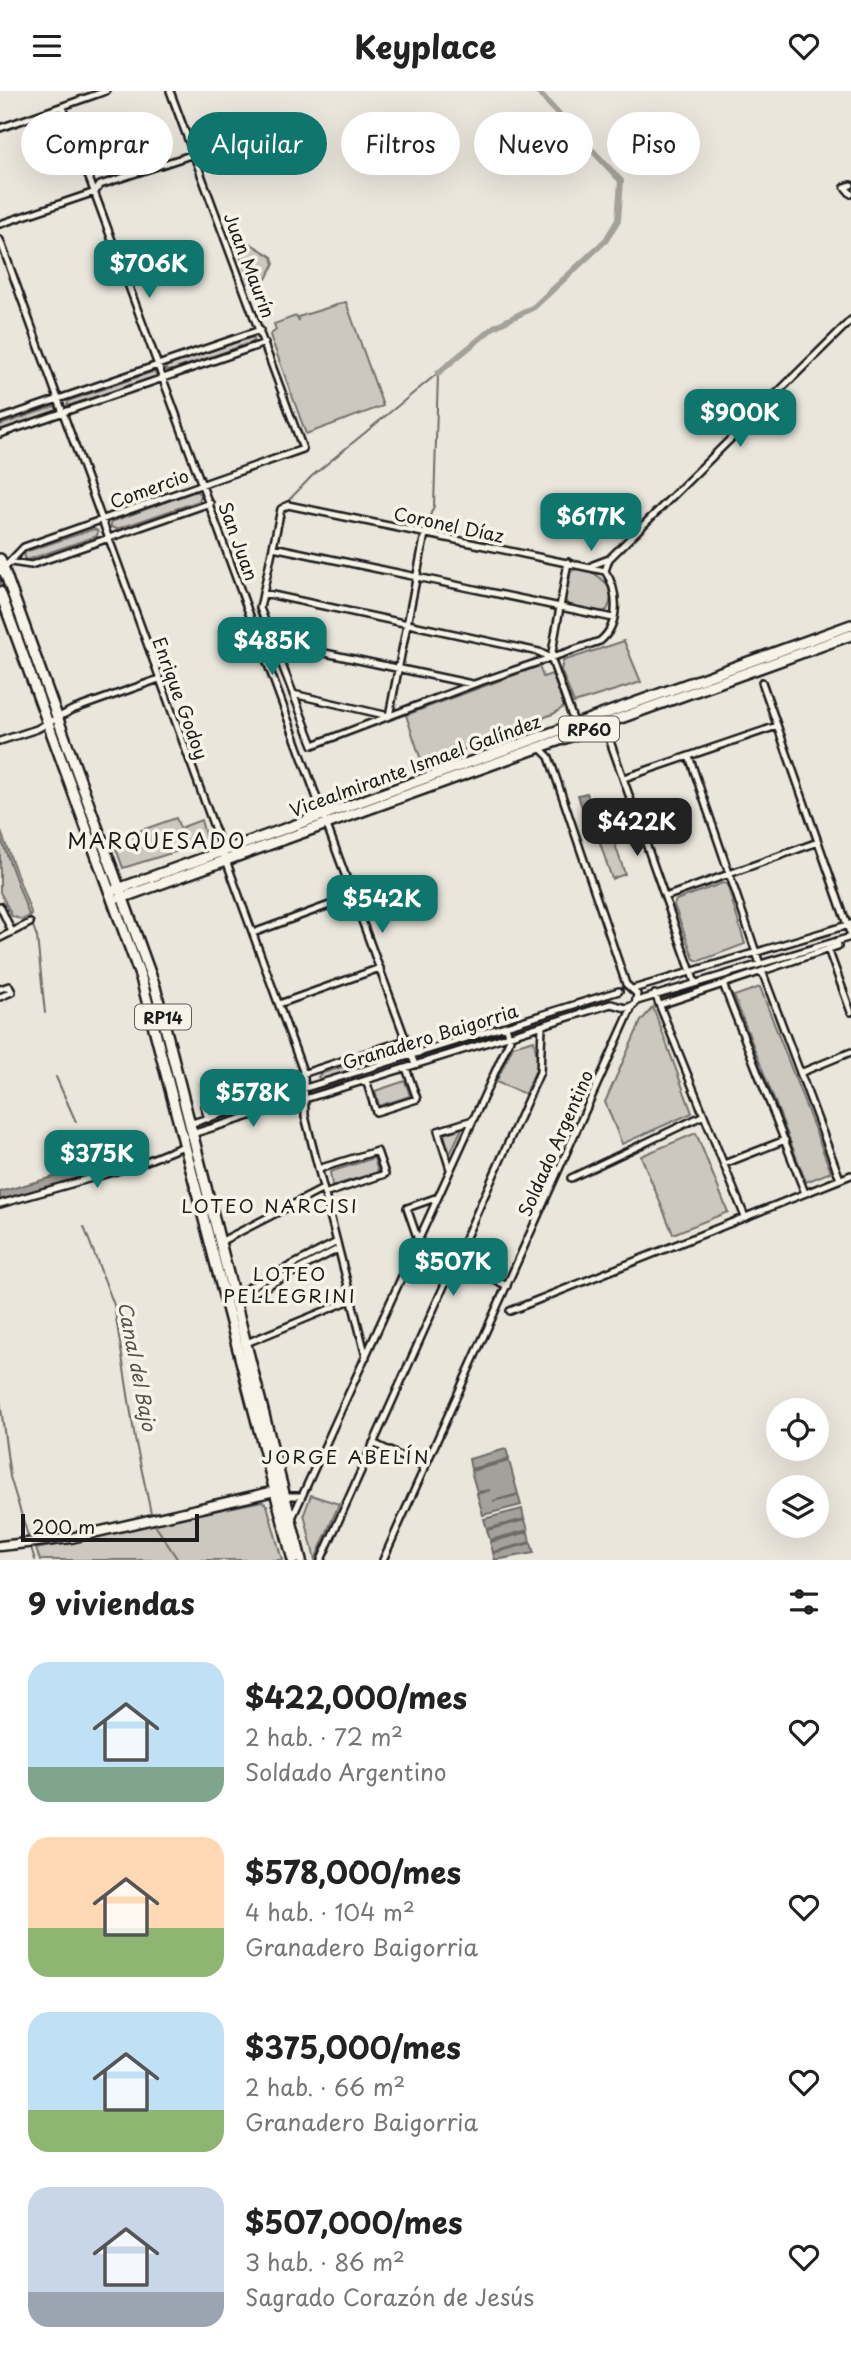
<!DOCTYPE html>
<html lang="es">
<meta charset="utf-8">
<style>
body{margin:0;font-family:"Playpen Sans",sans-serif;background:#f2f2f2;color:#222;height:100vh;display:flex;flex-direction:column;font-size:26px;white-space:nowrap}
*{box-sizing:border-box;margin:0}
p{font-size:23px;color:#767676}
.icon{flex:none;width:38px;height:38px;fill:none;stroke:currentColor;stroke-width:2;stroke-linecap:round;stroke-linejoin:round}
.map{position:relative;height:1469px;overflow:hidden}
.drawer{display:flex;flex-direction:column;background:#fff;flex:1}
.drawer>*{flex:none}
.banner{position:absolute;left:21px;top:21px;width:810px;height:63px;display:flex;gap:14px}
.fabs{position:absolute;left:766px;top:1307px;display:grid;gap:14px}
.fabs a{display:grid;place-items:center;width:63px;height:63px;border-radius:50%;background:#fff;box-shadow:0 7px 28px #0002;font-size:35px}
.scale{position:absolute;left:21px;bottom:18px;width:178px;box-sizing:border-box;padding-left:7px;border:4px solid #1c1c1c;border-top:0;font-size:19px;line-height:24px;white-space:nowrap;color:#1c1c1c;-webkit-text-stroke:5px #f7f3e8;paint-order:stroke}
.price{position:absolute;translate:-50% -60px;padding:0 16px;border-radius:14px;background:#0f766e;color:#fff;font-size:23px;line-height:46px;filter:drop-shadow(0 2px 4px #0008)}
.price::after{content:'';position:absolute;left:50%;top:42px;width:21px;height:16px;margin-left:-10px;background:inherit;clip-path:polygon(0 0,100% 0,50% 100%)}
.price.selected{background:#222;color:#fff}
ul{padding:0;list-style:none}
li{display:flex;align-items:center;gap:21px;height:175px;padding:0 28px}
li span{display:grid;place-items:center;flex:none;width:196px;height:140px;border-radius:21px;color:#555}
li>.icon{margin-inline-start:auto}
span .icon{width:84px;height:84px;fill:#fffc;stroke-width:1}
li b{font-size:30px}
h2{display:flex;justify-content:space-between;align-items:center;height:84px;padding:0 28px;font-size:30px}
.pill{padding:0 24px;border-radius:32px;background:#fff;box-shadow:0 7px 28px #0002;font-size:24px;line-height:63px}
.pill.selected{background:#0f766e;color:#fff}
header{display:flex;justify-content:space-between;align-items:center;height:91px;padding:0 28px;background:#fff;font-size:32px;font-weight:700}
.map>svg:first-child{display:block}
</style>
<header><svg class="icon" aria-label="menu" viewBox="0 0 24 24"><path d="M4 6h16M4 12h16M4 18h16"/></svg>Keyplace<svg class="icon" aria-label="heart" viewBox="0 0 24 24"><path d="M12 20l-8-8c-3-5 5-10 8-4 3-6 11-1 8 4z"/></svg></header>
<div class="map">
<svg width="851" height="1469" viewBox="0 0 851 1469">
<rect width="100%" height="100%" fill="#eae6dc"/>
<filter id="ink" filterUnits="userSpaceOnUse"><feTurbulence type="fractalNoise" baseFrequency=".0143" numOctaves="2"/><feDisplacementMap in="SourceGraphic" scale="14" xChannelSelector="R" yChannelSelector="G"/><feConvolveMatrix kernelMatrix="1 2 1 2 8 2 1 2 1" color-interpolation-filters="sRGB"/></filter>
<g filter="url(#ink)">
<path fill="#ccc8c0" stroke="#74726e" stroke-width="2" d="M232 141 272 166 274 173 266 188 250 192Z
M346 211 383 315 306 343 270 244 276 239 274 233 296 225 299 230 298 226Z
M251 246 254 248 253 251 170 280 165 279 167 275Z
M155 280 156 286 67 315 68 310Z
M55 315 57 320 0 340V334Z
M196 400 201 404 199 410 117 438 111 436V431Z
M94 438 98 440 97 445 27 469 24 467 25 461Z
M580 477C599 482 619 497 607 519L602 521 568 514 565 509 571 480Z
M0 485 53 624 51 626 0 493Z
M851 538V540L592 633 591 631Z
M624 550 641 591 574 612 561 579 563 570Z
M539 575 543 586 552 583 565 615 555 622 423 675 406 624Z
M74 682 113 792 112 793 70 684Z
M176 727 180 737 201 729 207 751 123 777 113 749Z
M607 730 625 783 612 788 594 734Z
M0 738 32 824 22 829 12 825 0 801Z
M723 792 727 793 745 853 699 870 694 868 674 814 676 809Z
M124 820 147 887 180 1012 177 1013 120 821Z
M760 896 831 1081 806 1091 734 905Z
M590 913V917L509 940 510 937Z
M653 916 692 1022 622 1053 605 1011 641 930Z
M505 940V943L419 967 420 965Z
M534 949 538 974 525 1003 496 991 513 955Z
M400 957 403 960 400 963 322 988 318 986 320 983Z
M407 969 408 973 312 1000 313 998Z
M405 990 410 1005 379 1015 375 1000Z
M297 991 298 996 208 1022 209 1019Z
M297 1003 298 1007 199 1038 196 1036Z
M462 1037 450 1063 444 1043Z
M696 1042 728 1121 673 1143 641 1065Z
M191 1053 238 1240 188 1054Z
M374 1067 378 1081 332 1095 330 1081Z
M311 1404 339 1413 315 1469 304 1423Z
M262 1410 267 1414 282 1469H40L36 1458Z"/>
<path fill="#a3a19a" stroke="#6d6c68" stroke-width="2" d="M587 702 594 723 585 726 578 704Z
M130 1064 133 1073 0 1110V1101Z
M506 1358 509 1368 471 1378 469 1368Z
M509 1370 518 1403 493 1410 518 1404 521 1414 483 1424 477 1403 490 1399 477 1401 471 1380Z
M522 1418 524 1428 487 1438 484 1428Z
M525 1429 528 1439 490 1449 487 1439Z
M528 1441 530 1451 493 1461 490 1451Z
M531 1452 534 1462 495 1469 493 1462Z"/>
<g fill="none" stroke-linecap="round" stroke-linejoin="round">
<path stroke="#6d6c68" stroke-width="2" d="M289 409 312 385 438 282
M424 439 434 415 438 283
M0 745 37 846 45 922
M56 986 76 1031
M84 1136 114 1214 135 1348 151 1422
M0 1309 10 1386 29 1448
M155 1434 178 1469
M30 1453 35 1469"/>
<path stroke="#a3a19a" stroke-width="6" d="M438 282 494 236 534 216 606 149 618 129 621 90 537 0"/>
<defs>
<path id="minor" d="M63 16 415 974
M0 37 106 0
M851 94 845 96 851 103
M0 133 95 101 100 94 194 63
M0 149 304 983 305 1025 366 1266
M0 328 260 239
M0 343 265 252
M273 456 613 527
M11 471 31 474 210 412
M568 471 551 567 575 634
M593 474 609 468 851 229
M605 480 288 414 281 418 260 517 313 654 474 593 600 550C620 534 619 500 605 480L609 468
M0 481 24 456 303 358 170 0
M263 502 539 561 551 567
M273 551 472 593
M762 591 851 845
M293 603 389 625 425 443
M604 633 695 892
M0 650 37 638 72 619 159 588
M689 665 760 873
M624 687 777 635
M665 806 818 751
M0 815 12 841
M253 842 354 805
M0 847 30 832
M828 858 851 921
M762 880 840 1088
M723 893 805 1102
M0 898 9 895 12 901 0 906
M633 898 851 833
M655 903 745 1126
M637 910 851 846
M279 913 380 877
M660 914 838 855 837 850
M800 982 851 961
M366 989 376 1021 417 1008 406 977
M208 1028 204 1015 406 949
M189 1033 619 900
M192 1043 611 913 626 917 635 913 637 903 626 893 549 666 540 657
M724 1073 785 1049
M318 1078 377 1060 385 1083 324 1103
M450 1078 438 1040 473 1029
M571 1087 704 1024
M0 1113 134 1075 184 1055
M418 1149 407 1117 438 1106
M220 1151 323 1098
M456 1169 468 1175
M472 1177 507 1195
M234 1204 337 1151
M236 1211 338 1158
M510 1220 851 1084
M244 1253 351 1209
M373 1352 425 1377
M287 1405H302L510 948 506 936
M292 1427 302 1405
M321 1469 540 981 542 936
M383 1469 632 916"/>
<path id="secondary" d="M0 1455 71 1447 275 1400 281 1403"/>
<path id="primary" d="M0 468 155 896 301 1469
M0 501 141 887 293 1469
M115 799 851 534
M121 807 851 544"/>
</defs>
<use href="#minor" stroke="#1c1c1c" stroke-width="10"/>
<use href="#secondary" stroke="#1c1c1c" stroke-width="13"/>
<use href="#primary" stroke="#1c1c1c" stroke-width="14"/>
<use href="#minor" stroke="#f7f3e8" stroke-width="5"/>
<use href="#secondary" stroke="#f7f3e8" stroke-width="8"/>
<use href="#primary" stroke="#f7f3e8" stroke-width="9"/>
</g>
</g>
<g text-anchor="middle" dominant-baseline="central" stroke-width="7" stroke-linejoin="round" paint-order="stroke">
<g fill="#f7f3e8" stroke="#5e5c59" stroke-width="2">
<rect x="559" y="625.5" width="60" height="25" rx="5"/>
<rect x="135" y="913.5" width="56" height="25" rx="5"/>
</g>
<g font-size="16" font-weight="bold" fill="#1c1c1c">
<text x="589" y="638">RP60</text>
<text x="163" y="926">RP14</text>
</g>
<g font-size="18" fill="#1c1c1c" stroke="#f7f3e8">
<text transform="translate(250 174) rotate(69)">Juan Maurín</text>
<text transform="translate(149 397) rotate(-20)">Comercio</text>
<text transform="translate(449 433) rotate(12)">Coronel Díaz</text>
<text transform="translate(239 450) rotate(70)">San Juan</text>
<text transform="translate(181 607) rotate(70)">Enrique Godoy</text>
<text transform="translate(415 674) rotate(-20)">Vicealmirante Ismael Galíndez</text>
<text transform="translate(430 945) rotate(-17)">Granadero Baigorria</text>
<text transform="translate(555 1052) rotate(-66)">Soldado Argentino</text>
</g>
<g font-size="19" letter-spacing="2" fill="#1c1c1c" stroke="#f7f3e8">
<text x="270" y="1114">LOTEO NARCISI</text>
<text x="290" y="1182">LOTEO<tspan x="290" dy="22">PELLEGRINI</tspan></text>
<text x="346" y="1365">JORGE ABELÍN</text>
</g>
<g font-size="19" font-style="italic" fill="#52514e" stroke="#f7f3e8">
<text transform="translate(138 1275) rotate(79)">Canal del Bajo</text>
</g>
<g font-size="21" letter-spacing="2" fill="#1c1c1c" stroke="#f7f3e8">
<text x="157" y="749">MARQUESADO</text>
</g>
</g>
</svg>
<div class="fabs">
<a><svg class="icon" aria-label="locate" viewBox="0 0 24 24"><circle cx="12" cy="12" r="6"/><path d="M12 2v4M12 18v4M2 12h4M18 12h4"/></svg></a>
<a><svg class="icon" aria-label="layers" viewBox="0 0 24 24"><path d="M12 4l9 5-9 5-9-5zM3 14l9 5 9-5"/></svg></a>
</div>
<div class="scale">200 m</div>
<b class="price" style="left:149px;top:209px">$706K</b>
<b class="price" style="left:740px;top:358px">$900K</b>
<b class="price" style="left:591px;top:462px">$617K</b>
<b class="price" style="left:272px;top:586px">$485K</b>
<b class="price selected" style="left:637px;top:767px">$422K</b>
<b class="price" style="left:382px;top:844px">$542K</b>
<b class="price" style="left:253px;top:1038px">$578K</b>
<b class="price" style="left:97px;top:1099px">$375K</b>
<b class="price" style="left:453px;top:1207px">$507K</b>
<div class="banner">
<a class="pill">Comprar</a>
<a class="pill selected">Alquilar</a>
<a class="pill">Filtros</a>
<a class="pill">Nuevo</a>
<a class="pill">Piso</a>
</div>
</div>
<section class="drawer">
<h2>9 viviendas<svg class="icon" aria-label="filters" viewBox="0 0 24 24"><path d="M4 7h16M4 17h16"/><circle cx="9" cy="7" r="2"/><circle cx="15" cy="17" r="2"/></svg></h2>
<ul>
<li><span style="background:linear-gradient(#bfe0f5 75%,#7fa58c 0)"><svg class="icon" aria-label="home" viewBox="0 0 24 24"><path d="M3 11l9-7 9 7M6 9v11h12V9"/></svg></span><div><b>$422,000/mes</b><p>2 hab. · 72 m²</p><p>Soldado Argentino</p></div><svg class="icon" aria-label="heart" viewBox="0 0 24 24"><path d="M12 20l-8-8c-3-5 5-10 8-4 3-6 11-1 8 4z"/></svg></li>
<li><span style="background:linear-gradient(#ffd9b3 65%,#8fb573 0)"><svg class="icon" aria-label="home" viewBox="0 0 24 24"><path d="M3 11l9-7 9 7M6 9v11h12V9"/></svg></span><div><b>$578,000/mes</b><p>4 hab. · 104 m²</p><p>Granadero Baigorria</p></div><svg class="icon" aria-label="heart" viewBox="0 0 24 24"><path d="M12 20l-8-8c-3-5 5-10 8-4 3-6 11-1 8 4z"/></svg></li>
<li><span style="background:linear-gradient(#bfe0f5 70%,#8fb573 0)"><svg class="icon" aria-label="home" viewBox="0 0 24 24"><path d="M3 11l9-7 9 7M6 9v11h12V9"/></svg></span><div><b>$375,000/mes</b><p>2 hab. · 66 m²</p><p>Granadero Baigorria</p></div><svg class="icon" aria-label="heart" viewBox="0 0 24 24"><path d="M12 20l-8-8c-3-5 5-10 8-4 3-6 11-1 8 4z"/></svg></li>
<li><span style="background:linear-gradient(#c9d6e8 75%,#9aa5b1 0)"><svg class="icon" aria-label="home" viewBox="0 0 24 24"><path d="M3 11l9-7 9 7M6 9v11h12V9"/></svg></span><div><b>$507,000/mes</b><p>3 hab. · 86 m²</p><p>Sagrado Corazón de Jesús</p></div><svg class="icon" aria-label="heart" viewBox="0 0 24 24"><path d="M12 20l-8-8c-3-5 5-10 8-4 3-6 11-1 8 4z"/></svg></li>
</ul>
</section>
